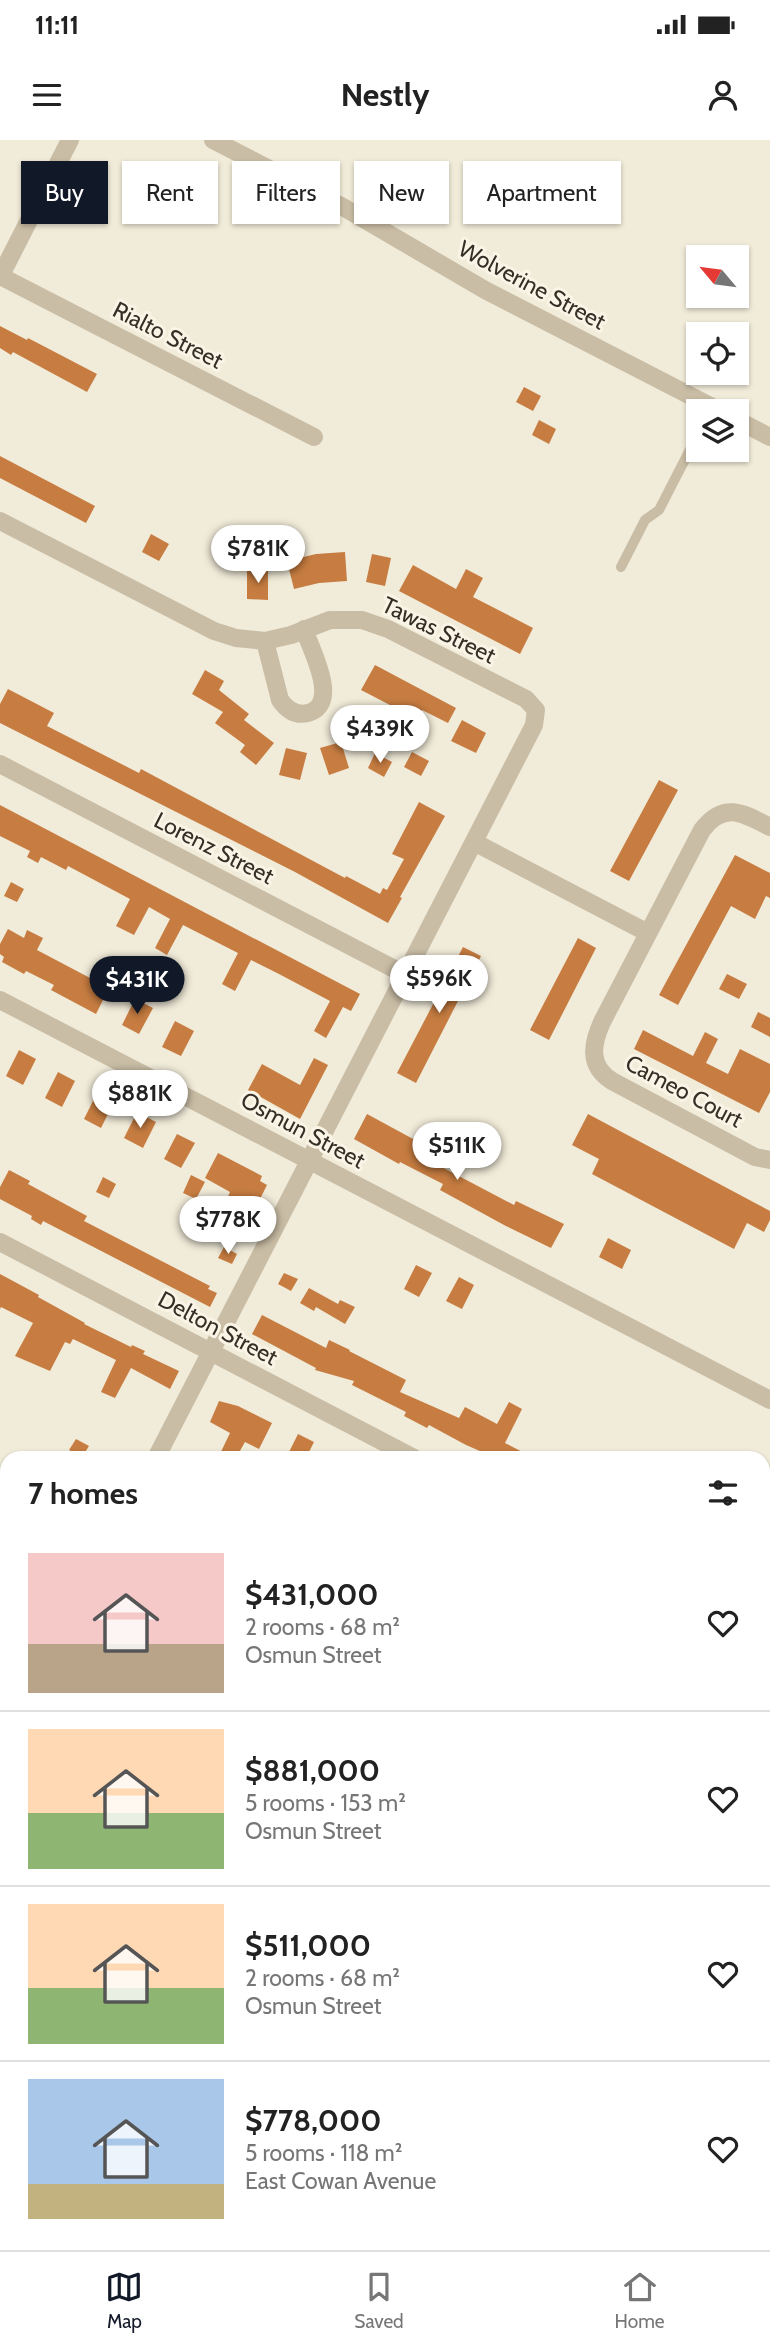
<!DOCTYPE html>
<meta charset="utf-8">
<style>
body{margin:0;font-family:Cabin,sans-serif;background:#f6f6f6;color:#222;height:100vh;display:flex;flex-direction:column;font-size:26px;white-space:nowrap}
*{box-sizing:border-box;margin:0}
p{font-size:23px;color:#767676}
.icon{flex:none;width:38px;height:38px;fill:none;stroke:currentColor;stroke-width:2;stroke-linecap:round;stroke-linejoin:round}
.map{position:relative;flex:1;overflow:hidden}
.side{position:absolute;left:0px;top:1311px;width:770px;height:800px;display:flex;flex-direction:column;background:#fff;border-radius:21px 21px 0 0;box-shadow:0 2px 5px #0004}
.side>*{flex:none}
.banner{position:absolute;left:21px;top:21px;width:728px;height:63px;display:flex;gap:14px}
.needle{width:46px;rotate:299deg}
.fabs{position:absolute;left:686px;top:105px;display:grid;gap:14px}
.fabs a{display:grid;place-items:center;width:63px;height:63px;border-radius:0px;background:#fff;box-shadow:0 2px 5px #0004;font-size:35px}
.price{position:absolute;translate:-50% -60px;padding:0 16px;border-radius:24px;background:#fff;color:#222;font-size:23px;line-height:46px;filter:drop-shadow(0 2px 4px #0008)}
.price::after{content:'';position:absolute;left:50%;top:42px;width:21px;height:16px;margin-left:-10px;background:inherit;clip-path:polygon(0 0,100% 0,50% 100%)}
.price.selected{background:#111827;color:#fff}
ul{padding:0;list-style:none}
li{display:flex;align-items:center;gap:21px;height:175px;padding:0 28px}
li+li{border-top:2px solid #e0e0e0}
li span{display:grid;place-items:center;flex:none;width:196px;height:140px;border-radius:0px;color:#555}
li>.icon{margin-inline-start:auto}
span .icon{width:84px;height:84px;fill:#fffc;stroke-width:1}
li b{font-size:30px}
h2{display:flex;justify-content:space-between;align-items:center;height:84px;padding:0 28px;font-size:30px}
.tag{padding:0 24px;border-radius:0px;background:#fff;box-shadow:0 2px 5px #0004;font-size:24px;line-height:63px}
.tag.selected{background:#111827;color:#fff}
.status{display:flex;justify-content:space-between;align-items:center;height:49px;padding:0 35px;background:#fff;direction:ltr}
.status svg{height:19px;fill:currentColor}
header{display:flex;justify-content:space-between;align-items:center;height:91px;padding:0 28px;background:#fff;font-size:32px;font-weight:700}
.menu{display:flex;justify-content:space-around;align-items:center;height:98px;border-top:2px solid #e0e0e0;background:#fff;font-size:19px;color:#767676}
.menu a{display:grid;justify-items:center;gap:4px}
.menu .selected{color:#111827}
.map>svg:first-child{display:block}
</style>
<div class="status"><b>11:11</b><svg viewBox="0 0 49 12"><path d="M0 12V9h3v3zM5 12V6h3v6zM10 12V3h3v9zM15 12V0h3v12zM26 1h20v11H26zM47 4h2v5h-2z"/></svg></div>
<header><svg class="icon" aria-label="menu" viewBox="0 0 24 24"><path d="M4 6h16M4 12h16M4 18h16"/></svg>Nestly<svg class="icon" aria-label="person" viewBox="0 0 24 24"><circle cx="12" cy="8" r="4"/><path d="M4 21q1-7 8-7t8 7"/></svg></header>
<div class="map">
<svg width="770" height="2110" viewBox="0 0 770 2110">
<rect width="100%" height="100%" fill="#f1ebd9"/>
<path fill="#c77d41" d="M0 186 27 200 28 198 97 234 87 252 13 212 11 215 0 208Z
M524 247 541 256 533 271 516 262Z
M539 280 556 289 549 304 532 295Z
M0 316 95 366 86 383 0 338Z
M151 394 169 404 159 421 142 412Z
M345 412 347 441 319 443 294 449 287 421 316 414Z
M372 414 391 418 385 446 366 442Z
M413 425 456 449 466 429 483 438 473 457 533 488 520 514 399 451Z
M247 431H268V460L247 459Z
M375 525 456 568 448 583 422 570 417 579 361 550Z
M205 530 224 541 219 550 249 574 244 580 274 603 256 625 240 612 245 605 215 583 223 572 192 554Z
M8 549 54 573 47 586 139 633 141 629 345 738 346 736 380 754 383 748 387 750 404 719 392 714 419 662 445 676 400 757 402 758 388 783 295 732 0 583V564Z
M462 580 486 593 476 613 451 601Z
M341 602 349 628 329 635 320 608Z
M286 608 307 613 300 640 279 635Z
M412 612 429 621 421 636 404 627Z
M375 613 392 622 384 637 368 628Z
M659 640 678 650 629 741 610 731Z
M0 665 360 854 351 871 343 867 326 898 314 891 330 861 279 834 251 820 235 851 222 844 238 813 183 785 167 815 155 808 170 779 149 767 134 795 116 786 130 759 68 726 66 730 41 717 38 723 27 717 30 711 0 696Z
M735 715 770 733V758L766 756 755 779 731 766 678 865 659 855Z
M11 742 24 749 17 762 4 756Z
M8 789 24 798 27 790 43 798 37 810 109 848 96 874 51 850 54 845 26 831 24 834 2 822 4 817 0 814V804Z
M578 798 596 808 549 900 530 890Z
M463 807 481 816 416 943 397 933Z
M727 834 747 844 739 859 719 849Z
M135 859 153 868 139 894 122 885Z
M758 872 770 878V897L751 887Z
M175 881 194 891 181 916 162 907Z
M643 890 693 916 705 892 718 899 706 923 728 934 740 909 770 924V952L759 973 634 909Z
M19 910 36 919 23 945 6 936Z
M314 918 328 925 300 979 248 950 262 924 300 945Z
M58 932 75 941 62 967 45 958Z
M97 953 114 962 101 988 84 979Z
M137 972 156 982 143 1008 124 998Z
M367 974 426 1006 427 1004 442 1012 436 1024 514 1065 516 1061 564 1084 551 1108 504 1085 440 1050 443 1044 400 1022 399 1024 354 999Z
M588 974 770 1071V1080L764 1092 747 1083 734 1109 592 1034 599 1019 572 1005Z
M177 994 195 1003 181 1028 164 1019Z
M218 1013 262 1036 260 1041 267 1045 257 1065 250 1061 234 1093 216 1084 230 1052 205 1038Z
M9 1030 30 1041 28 1044 87 1076 84 1081 210 1146 208 1149 217 1153 210 1167 43 1081 41 1085 31 1079 32 1076 0 1059V1047Z
M191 1035 205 1042 196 1059 183 1053Z
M103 1037 116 1044 109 1058 96 1052Z
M608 1098 631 1110 622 1129 599 1117Z
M224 1107 237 1114 232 1124 218 1118Z
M416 1125 432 1133 419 1157 404 1149Z
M284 1133 298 1139 291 1151 278 1144Z
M0 1134 39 1155 38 1157 85 1183 84 1184 131 1207 132 1205 145 1211 143 1214 179 1231 170 1249 131 1228 115 1258 101 1252 116 1220 73 1199 70 1204 65 1202 50 1231 15 1216 33 1183 1 1167 0 1169Z
M459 1137 474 1145 462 1169 446 1161Z
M309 1148 338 1164 340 1160 355 1167 345 1184 316 1167 314 1171 300 1163Z
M262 1175 326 1208 329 1200 350 1210 349 1211 406 1240 400 1252 459 1278 465 1267 497 1284 509 1262 522 1269 505 1303 534 1318H496L466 1305 429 1285 427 1288 404 1276 406 1272 352 1245 354 1241 315 1230 316 1228 252 1194Z
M219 1261 238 1266 272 1283 259 1309 245 1302 236 1318H218L230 1293 210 1282Z
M298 1294 314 1302 306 1318H286Z
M76 1299 89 1306 82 1317 69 1310Z"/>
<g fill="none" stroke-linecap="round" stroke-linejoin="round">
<path stroke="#c9bda5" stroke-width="10" d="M621 427 645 380 659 370 698 294
M0 1738 7 1741
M0 1792 7 1779
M0 1933 7 1921
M0 1951 7 1959
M305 2110 308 2104
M348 2110 351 2104"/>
<path stroke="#c9bda5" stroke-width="18" d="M213 0 343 67 485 150 720 271
M0 136 314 297
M0 137 70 0
M737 280 770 297
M0 381 214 491 236 498 265 501 291 495 330 480H362L388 489 526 559 536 570 534 585 156 1318
M265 501 280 560C287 570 296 576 308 573 341 564 311 510 304 489
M0 624 406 835
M770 687C743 673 724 661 702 690L602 882C592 904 588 926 612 941L755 1017 770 1020
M474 702 648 793
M0 860 770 1260
M0 1102 414 1318
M0 1344 7 1348
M763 1560 770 1564
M0 1585 7 1589
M0 1618 7 1604
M763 1910 770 1896
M0 2087 7 2090
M33 2104 45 2110
M660 2110 663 2104"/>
<path stroke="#c9bda5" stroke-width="18" d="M763 1482 770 1469
M440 2110 443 2104"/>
<path stroke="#9d8c76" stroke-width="18" d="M0 1841 7 1844
M507 2104 520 2110"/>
</g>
<g text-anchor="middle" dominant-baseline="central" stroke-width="6" stroke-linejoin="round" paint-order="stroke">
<g font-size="23" fill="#352e26" stroke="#f9f4e5">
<text transform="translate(532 145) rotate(28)">Wolverine Street</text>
<text transform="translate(168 195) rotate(27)">Rialto Street</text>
<text transform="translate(439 490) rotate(26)">Tawas Street</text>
<text transform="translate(214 708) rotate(27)">Lorenz Street</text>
<text transform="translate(684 951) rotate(28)">Cameo Court</text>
<text transform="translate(303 990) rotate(28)">Osmun Street</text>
<text transform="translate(218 1188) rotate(28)">Delton Street</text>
</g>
</g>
</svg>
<div class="fabs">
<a><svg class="needle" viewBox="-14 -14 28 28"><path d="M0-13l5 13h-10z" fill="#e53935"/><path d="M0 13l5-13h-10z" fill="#767676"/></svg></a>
<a><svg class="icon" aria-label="locate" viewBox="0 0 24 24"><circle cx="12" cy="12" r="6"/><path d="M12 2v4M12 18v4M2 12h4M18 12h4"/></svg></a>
<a><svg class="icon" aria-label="layers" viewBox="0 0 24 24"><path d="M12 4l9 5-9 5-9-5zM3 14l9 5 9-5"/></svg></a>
</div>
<b class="price" style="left:258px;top:445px">$781K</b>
<b class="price" style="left:380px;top:625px">$439K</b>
<b class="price" style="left:439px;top:875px">$596K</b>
<b class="price selected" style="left:137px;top:876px">$431K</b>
<b class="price" style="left:140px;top:990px">$881K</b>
<b class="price" style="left:457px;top:1042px">$511K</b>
<b class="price" style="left:228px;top:1116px">$778K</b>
<div class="banner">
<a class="tag selected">Buy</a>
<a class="tag">Rent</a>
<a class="tag">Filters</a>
<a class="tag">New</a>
<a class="tag">Apartment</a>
</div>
<section class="side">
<h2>7 homes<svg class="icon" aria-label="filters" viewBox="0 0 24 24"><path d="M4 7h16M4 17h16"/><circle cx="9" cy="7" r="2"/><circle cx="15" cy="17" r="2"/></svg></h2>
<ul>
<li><span style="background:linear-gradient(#f6c9c9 65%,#b9a48a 0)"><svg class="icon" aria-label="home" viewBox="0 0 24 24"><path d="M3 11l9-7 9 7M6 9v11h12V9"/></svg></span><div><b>$431,000</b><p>2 rooms · 68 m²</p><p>Osmun Street</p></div><svg class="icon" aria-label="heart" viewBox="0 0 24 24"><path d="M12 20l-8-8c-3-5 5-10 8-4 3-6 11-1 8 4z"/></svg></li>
<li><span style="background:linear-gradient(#ffd9b3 60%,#8fb573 0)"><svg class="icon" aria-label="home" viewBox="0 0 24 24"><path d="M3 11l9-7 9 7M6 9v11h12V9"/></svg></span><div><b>$881,000</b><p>5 rooms · 153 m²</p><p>Osmun Street</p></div><svg class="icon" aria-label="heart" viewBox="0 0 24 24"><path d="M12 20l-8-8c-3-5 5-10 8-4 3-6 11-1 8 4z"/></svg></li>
<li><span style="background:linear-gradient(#ffd9b3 60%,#8fb573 0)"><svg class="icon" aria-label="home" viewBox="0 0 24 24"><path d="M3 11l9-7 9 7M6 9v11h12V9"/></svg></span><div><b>$511,000</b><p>2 rooms · 68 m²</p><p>Osmun Street</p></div><svg class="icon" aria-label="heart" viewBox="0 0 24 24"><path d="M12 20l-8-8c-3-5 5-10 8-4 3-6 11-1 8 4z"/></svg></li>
<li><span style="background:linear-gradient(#a9c7e8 75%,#c2b280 0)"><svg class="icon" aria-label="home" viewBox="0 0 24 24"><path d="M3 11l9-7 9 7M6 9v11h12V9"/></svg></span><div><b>$778,000</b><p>5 rooms · 118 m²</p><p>East Cowan Avenue</p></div><svg class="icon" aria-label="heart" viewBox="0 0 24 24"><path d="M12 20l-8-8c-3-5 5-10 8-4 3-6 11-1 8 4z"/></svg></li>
</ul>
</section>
</div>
<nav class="menu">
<a class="selected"><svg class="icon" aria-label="map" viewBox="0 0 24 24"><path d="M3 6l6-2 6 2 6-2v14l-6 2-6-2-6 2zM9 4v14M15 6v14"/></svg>Map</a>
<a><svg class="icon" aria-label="saved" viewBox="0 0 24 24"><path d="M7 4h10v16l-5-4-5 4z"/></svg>Saved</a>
<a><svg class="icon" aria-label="home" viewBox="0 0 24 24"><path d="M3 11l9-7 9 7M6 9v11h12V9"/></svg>Home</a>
</nav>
